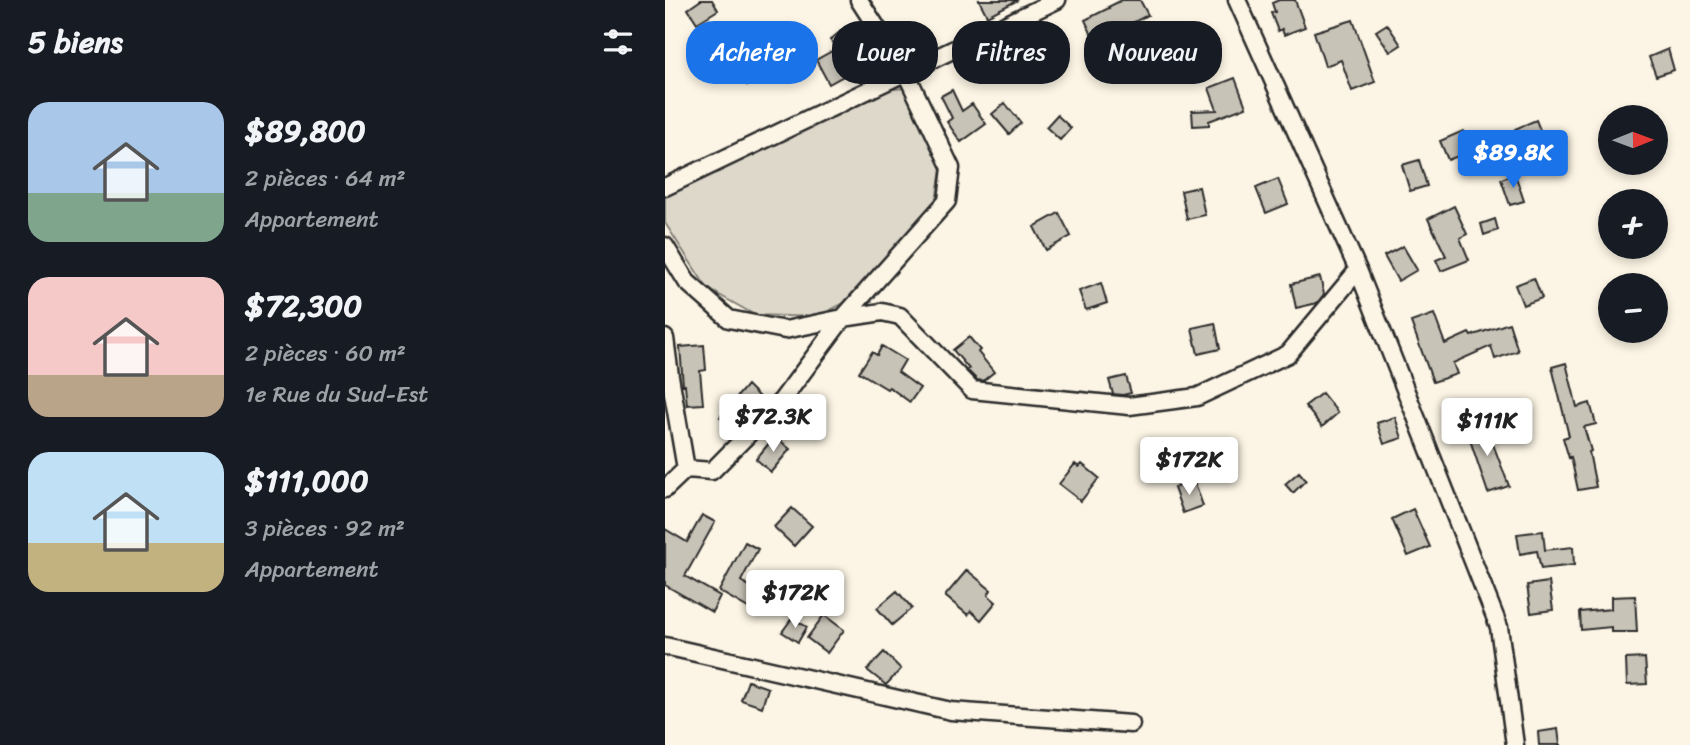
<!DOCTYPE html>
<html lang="fr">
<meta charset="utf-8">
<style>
body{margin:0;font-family:Sriracha,sans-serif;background:#242831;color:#f1f3f6;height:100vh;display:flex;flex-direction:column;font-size:26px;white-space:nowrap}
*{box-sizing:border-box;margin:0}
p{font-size:23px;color:#9ea1a6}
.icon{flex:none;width:38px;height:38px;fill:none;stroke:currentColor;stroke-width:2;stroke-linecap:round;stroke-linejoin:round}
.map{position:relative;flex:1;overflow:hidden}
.side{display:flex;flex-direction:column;background:#171b24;width:665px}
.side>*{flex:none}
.banner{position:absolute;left:21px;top:21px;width:665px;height:63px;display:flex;gap:14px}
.needle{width:46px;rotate:89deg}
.tools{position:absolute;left:933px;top:105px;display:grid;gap:14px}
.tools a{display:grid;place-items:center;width:70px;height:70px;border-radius:50%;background:#171b24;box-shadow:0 4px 10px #0003;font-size:35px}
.price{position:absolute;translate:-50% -60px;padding:0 16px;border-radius:7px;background:#fff;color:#222;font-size:23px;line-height:46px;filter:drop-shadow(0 2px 4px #0008)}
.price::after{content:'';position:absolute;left:50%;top:42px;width:21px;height:16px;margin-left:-10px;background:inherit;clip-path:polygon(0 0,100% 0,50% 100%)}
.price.active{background:#1a73e8;color:#fff}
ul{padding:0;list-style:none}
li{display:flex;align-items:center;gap:21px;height:175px;padding:0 28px}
li span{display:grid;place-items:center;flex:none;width:196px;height:140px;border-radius:21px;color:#555}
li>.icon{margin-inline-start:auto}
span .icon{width:84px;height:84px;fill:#fffc;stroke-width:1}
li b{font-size:30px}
h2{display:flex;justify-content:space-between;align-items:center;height:84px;padding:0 28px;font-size:30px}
.chip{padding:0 24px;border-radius:28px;background:#171b24;box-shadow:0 4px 10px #0003;font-size:24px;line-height:63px}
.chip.active{background:#1a73e8;color:#fff}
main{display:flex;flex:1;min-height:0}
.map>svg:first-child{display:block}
</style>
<main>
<section class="side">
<h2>5 biens<svg class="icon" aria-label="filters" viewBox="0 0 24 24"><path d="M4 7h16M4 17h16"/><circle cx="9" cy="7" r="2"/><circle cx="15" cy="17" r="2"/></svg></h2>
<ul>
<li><span style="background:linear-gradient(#a9c7e8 65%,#7fa58c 0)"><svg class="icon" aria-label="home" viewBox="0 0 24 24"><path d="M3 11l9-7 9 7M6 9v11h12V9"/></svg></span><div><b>$89,800</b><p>2 pièces · 64 m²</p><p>Appartement</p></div></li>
<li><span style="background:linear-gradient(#f6c9c9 70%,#b9a48a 0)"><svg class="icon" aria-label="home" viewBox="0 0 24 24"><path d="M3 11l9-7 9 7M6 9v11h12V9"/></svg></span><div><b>$72,300</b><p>2 pièces · 60 m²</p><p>1e Rue du Sud-Est</p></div></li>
<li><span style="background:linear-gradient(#bfe0f5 65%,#c2b280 0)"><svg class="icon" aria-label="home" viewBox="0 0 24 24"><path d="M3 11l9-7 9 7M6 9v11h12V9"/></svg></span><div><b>$111,000</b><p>3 pièces · 92 m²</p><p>Appartement</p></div></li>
</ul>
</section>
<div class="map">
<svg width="1025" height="745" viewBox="0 0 1025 745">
<rect width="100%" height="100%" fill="#fcf5e5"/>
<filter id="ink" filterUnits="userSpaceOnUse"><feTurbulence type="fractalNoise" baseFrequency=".0143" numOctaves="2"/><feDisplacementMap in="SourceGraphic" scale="14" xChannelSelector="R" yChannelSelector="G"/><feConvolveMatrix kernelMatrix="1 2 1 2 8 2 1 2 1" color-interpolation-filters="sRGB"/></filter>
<g filter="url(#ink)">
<path fill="#ded8ca" stroke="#84827a" stroke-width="2" d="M239 88 277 162 270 208 189 298 152 317 90 315 42 288 0 223V194L218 90Z"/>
<path fill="#c8c3b7" stroke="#2b2b2b" stroke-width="2" d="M36 0H47L53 10 32 23 23 9Z
M314 0H353L322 16Z
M457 0H475L483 15 430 42 420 20 444 8 443 7Z
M614 0H630L640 27 619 35 617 29 613 31 606 13 610 12 607 3Z
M688 20 710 82 687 91 676 60 660 66 649 32Z
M722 24 736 45 725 52 711 31Z
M176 31 184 40 173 49 165 40Z
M106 34 119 47 105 62 103 59 82 85 62 69 79 51 85 56Z
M1003 49 1009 70 991 76 984 57Z
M167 51 180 75 164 84 151 60Z
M315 63 318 76 303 79 300 67Z
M570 78 581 107 544 121V125L528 126 527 111 552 110 544 88Z
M287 90 297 111 307 104 321 124 296 142 282 122 287 118 276 96Z
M340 103 356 123 344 134 327 114Z
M392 115 406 128 395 140 381 127Z
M871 120 881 145 860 154 850 129Z
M798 131 806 151 783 160 775 141Z
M754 160 762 186 745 191 737 165Z
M850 174 859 201 845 205 836 179Z
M613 179 623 204 601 213 591 188Z
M534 187 540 215 522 219 516 191Z
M789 206 802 234 795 238 804 260 776 271 771 260 781 256 763 219Z
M394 213 406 236 381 250 369 227Z
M830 219 833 230 819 235 816 224Z
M738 246 752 270 733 281 719 256Z
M655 277 659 294 652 303 631 308 626 284Z
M869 278 877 298 858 305 850 285Z
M436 283 442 303 421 310 414 291Z
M769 314 780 344 804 333 806 336 844 323 853 351 830 359 826 346 788 363 792 374 768 382 746 322Z
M550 323 555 349 533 354 527 328Z
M304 337 315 350 313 352 329 372 318 381 312 380 302 370 304 369 288 350Z
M39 345 41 370 35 371 38 404 22 405 20 385H18L15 347Z
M217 346 240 360 233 372 255 388 245 402 224 387 222 389 194 372 207 352 212 355Z
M901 363 912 407 925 403 931 424 919 427 926 451 924 452 931 487 913 490 906 457 904 458 898 438 904 436 887 367Z
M461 376 466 393 458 395 448 394 444 380Z
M82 385 97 400 84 413 87 415 72 431 55 417Z
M657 393 673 413 657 427 640 406Z
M730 417 737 438 719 444 712 423Z
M819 421 844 486 823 493 801 428Z
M110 436 125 449 106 472 91 459Z
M410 464 414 467 417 464 434 478 416 501 394 484Z
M634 472 641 480 628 493 620 484Z
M529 480 538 506 518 513 509 488Z
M127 508 147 526 129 546 109 527Z
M748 509 765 547 743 556 727 519Z
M37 515 50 522 20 576 55 596 47 612 0 585V529L22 542Z
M878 531 880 550 908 547 909 565 876 569 872 551 855 554 852 534Z
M80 542 93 549 76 581 100 595 90 612 54 591Z
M302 570 326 590 323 595 331 602 316 620 306 611 303 615 280 596Z
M884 582 888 610 866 613 862 585Z
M232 591 247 608 227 625 212 608Z
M970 596 972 632H946V627L916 630 915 612 946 609V597Z
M159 615 179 630 162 653 142 638Z
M127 618 142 627 133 642 117 632Z
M219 652 236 669 221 685 202 670Z
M980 658 982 684 962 685 961 659Z
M83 681 103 688 97 707 76 700Z
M893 729 895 745H874L873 732Z"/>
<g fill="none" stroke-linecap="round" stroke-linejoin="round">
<defs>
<path id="street" d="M572 0 693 270 834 627 850 745
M0 187 392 0
M0 246 22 282 64 319 120 330 178 318 217 312 235 316 307 390 464 406 532 397 623 354 693 270
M0 338 5 376 21 469 0 489
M21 469 47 471 117 400 178 318 282 201 286 168 241 73 194 0
M0 646 286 711 466 724"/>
</defs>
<use href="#street" stroke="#2b2b2b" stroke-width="21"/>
<use href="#street" stroke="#fcf5e5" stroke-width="16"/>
</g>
</g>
</svg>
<div class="tools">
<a><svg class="needle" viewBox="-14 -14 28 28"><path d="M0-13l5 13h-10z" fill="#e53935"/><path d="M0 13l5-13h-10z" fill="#9ea1a6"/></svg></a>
<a>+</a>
<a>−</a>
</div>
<b class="price active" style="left:848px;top:190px">$89.8K</b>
<b class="price" style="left:108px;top:454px">$72.3K</b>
<b class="price" style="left:822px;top:458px">$111K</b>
<b class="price" style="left:524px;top:497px">$172K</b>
<b class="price" style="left:130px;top:630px">$172K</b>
<div class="banner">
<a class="chip active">Acheter</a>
<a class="chip">Louer</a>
<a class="chip">Filtres</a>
<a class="chip">Nouveau</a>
</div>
</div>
</main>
